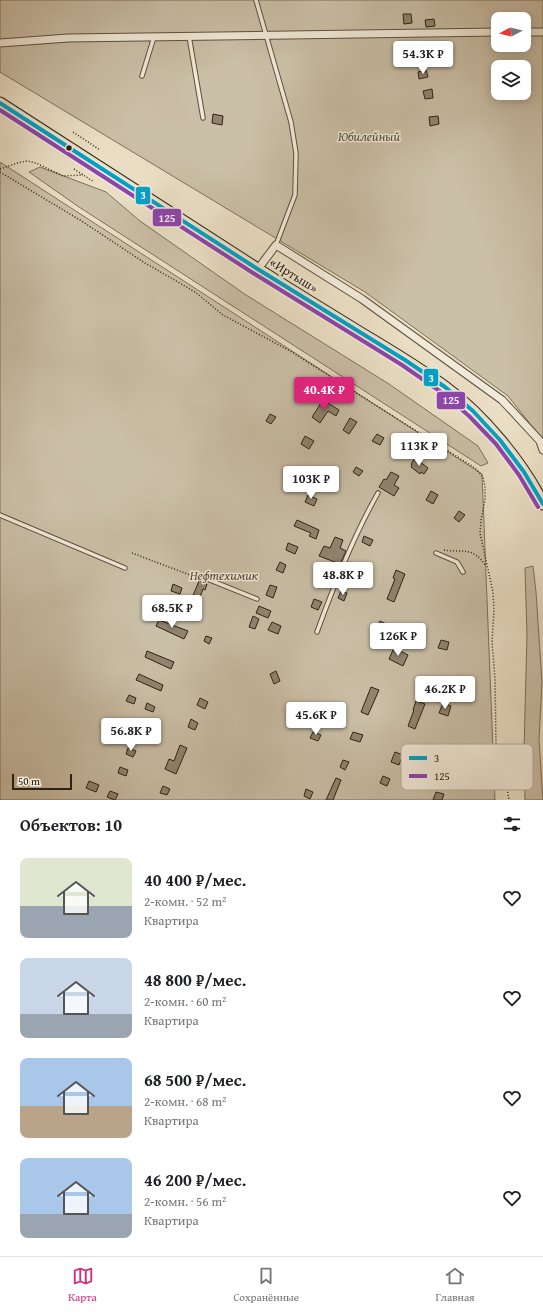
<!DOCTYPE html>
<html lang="ru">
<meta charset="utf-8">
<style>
body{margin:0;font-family:"Gentium Book Plus",serif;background:#f2f2f2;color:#202124;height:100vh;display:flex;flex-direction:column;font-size:15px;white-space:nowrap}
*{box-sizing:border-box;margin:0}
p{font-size:13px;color:#757577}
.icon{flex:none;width:22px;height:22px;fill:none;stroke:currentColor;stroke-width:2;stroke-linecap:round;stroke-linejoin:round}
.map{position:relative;height:800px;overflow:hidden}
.side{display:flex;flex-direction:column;background:#fff;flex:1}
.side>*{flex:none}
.needle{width:26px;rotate:263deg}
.tools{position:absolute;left:491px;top:12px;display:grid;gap:8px}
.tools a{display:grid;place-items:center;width:40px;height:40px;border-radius:8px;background:#fff;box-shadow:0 2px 10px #0003;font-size:20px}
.scale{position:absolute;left:12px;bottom:10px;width:60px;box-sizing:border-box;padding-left:4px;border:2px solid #2e2213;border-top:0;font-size:11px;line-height:14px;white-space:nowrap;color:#2e2213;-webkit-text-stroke:3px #f1ead9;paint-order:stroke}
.price{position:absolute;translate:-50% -34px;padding:0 9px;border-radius:4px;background:#fff;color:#222;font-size:13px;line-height:26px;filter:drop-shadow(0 1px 2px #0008)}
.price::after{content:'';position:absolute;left:50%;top:24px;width:12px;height:9px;margin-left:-6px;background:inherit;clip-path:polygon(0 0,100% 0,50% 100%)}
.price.selected{background:#db2777;color:#fff}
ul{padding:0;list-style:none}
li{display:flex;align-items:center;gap:12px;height:100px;padding:0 20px}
li span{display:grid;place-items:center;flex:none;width:112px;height:80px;border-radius:8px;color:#555}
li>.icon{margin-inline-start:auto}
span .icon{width:48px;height:48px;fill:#fffc;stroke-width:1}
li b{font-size:17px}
h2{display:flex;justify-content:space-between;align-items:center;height:48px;padding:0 20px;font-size:17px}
.tab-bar{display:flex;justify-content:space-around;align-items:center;height:56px;border-top:1px solid #e0e0e0;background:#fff;font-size:11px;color:#757577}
.tab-bar a{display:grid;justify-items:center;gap:2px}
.tab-bar .selected{color:#db2777}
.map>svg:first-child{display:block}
</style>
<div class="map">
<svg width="543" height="800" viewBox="0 0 543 800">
<rect width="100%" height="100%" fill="#eadfc5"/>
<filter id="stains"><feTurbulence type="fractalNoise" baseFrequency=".005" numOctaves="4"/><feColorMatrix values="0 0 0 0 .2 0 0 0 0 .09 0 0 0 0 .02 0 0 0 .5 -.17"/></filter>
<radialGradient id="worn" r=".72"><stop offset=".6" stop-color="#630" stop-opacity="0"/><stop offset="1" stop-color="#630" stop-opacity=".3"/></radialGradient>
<path fill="#cabfa7" stroke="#7c705d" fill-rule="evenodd" d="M0 0H543V440L508 396 365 292 0 72ZM498 19H524V45H498ZM498 67H524V93H498Z
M0 162 482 474 495 800H0Z
M40 167 106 192 140 221 246 295 389 384 478 446 488 463 481 466 79 207 29 172Z
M533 566 536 592 542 682 539 740 543 800H525L524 750 527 634 525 568Z"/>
<path fill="#908470" stroke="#2e2213" d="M403 14H411L412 23 404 24Z
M434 19 435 26 426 27 425 20Z
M442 42 443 51 433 52 432 43Z
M419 45 420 52 411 53 410 47Z
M426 70 428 77 419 79 418 72Z
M432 89 433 98 425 99 423 91Z
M213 114 223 116 222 125 212 123Z
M438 116 439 124 430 126 429 117Z
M323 400 339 410 336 416 328 411 320 423 312 417Z
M270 414 276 417 271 424 266 421Z
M350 418 357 422 349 434 343 430Z
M377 434 384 438 380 445 372 441Z
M305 436 314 441 309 449 301 444Z
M415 458 428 468 424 474 421 472 420 474 411 467 412 465 411 464Z
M356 467 363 471 359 476 353 472Z
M391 472 399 476 394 485 399 488 394 496 379 487 384 479 386 480Z
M431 491 438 495 433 504 426 500Z
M308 495 317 499 314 506 305 502Z
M459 511 465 515 459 522 454 518Z
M297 520 319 530 316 539 309 536 311 533 294 526Z
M364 536 373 540 370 546 362 542Z
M335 537 343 540 340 548 346 551 340 564 319 556 324 546 330 548Z
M288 543 298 547 295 554 286 550Z
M280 562 286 565 283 573 276 570Z
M350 562 358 565 355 573 347 570Z
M396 570 405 574 394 602 387 599 395 579 393 578Z
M325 577 332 579 328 588 321 585Z
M199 581 207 584 205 590 203 589 192 618 185 615Z
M173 584 182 588 180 594 171 591Z
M270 585 277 587 273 598 266 595Z
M341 591 347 593 344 601 338 598Z
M314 599 322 602 318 610 311 607Z
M259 606 271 611 268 618 256 613Z
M253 616 259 619 255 629 249 627Z
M159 620 188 631 184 639 156 626Z
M380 621 386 624 382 633 376 630Z
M272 622 281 626 278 634 268 630Z
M206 636 212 638 209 644 204 641Z
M441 640 449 642 447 650 438 648Z
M394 648 408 655 403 666 389 659Z
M147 651 174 662 171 669 145 657Z
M276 671 280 681 274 684 270 674Z
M139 674 163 685 161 691 136 680Z
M371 687 379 690 368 715 361 712Z
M129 695 136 698 134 704 126 701Z
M200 698 208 702 205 709 197 705Z
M416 701 425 704 415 729 408 726 414 710H413Z
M147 703 155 707 153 712 145 709Z
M443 703 451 706 448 716 439 713Z
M327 709 335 713 332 719 324 716Z
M191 719 198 723 195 730 188 727Z
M138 724 147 728 144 735 135 731Z
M313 732 321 735 318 741 310 738Z
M353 732 363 735 360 742 350 739Z
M180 745 187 748 176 774 165 769 169 759 174 761Z
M128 748 136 751 133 757 126 754Z
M395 752 403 755 399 765 391 762Z
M343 760 349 762 345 770 340 767Z
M120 767 128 770 126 776 118 773Z
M383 776 390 779 387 786 380 783Z
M336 778 341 780 333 800H326Z
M89 781 99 785 96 792 86 788Z
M163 786 170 789 167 795 160 793Z
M306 789 313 792 310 799 304 796Z
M110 791 118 794 115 800 107 797Z
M436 792 444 794 442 800H433Z"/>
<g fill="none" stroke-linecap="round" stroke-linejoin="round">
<defs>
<path id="service" d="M256 0 291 122 296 153 295 195 276 245
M189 36 203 118
M142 76 154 37
M0 515 125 568
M436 553 457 562 463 572
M195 574 257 599
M317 632C334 585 353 537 378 493"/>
<path id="minor" d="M524 32H543
M0 43 68 38 498 32
M258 269 276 245 362 299 502 400 540 441 543 450"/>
<path id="primary" d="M0 103C86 158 171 213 256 268 292 291 328 313 364 335 391 351 419 368 445 387 483 415 522 462 543 504"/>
</defs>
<use href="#service" stroke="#5d5140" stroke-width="5.5"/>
<use href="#minor" stroke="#5d5140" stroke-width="9"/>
<use href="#primary" stroke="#2e2213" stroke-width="13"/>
<path stroke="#2e2213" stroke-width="1.5" stroke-dasharray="1 2" stroke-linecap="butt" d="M73 132 100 150
M0 169 17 163 27 161 36 163 63 176 83 175
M74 169 94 182
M0 172 80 220 145 263 195 292 223 315 290 351 475 468 483 477 485 487V500L481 520 480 533 493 592 494 610 492 642 495 679 496 745 497 755 506 782 509 800
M444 550C464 553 472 546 486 566
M132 553 190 575"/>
<use href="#service" stroke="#f1ead9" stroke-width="3.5"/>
<use href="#minor" stroke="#f1ead9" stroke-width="7"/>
<use href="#primary" stroke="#eadfc5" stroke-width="11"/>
<defs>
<path id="bus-1" d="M0 103 256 268 405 360 445 387 473 411 500 440 524 472 543 504"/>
<path id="bus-2" d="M0 110 253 273 402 365 441 392 469 416 496 444 519 475 538 507"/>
</defs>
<use href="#bus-1" stroke="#f1ead9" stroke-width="7"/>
<use href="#bus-2" stroke="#f1ead9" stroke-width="7"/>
<use href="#bus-1" stroke="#02a2c5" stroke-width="4"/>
<use href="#bus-2" stroke="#8e44ad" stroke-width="4"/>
</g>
<circle fill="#2e2213" stroke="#f1ead9" stroke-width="1.5" cx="69" cy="148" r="3.5"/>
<g text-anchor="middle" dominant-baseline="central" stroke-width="3" stroke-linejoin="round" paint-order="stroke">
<g font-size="13" font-style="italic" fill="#554938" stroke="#f1ead9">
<text x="369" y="136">Юбилейный</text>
<text x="224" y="575">Нефтехимик</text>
</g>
<g font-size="13" fill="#2e2213" stroke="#f1ead9">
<text transform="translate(294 275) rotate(32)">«Иртыш»</text>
</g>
</g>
<rect x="401" y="744" width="132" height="46" rx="6" fill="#f1ead9" stroke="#b6ae9e" stroke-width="1"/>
<rect x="409" y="756" width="18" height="4" fill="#02a2c5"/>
<rect x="409" y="774" width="18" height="4" fill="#8e44ad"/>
<g font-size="11" fill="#2e2213">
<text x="434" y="762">3</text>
<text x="434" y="780">125</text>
</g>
<g stroke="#f1ead9" stroke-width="1.5">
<rect x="135" y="186" width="16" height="19" rx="4" fill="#02a2c5"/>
<rect x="152" y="208" width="30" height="19" rx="4" fill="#8e44ad"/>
<rect x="423" y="368" width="16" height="19" rx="4" fill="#02a2c5"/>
<rect x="436" y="391" width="30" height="19" rx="4" fill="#8e44ad"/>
</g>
<g font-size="11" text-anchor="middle" font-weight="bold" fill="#fff">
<text x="143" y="199">3</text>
<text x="167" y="222">125</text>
<text x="431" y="382">3</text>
<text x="451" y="404">125</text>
</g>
<rect width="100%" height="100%" filter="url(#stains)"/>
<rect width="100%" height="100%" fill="url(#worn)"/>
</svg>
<div class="tools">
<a><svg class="needle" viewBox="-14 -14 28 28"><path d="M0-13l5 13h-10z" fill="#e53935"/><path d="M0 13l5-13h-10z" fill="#757577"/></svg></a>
<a><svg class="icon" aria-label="layers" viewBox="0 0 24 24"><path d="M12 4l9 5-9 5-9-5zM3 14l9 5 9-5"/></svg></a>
</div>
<div class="scale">50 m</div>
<b class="price" style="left:423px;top:75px">54.3K ₽</b>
<b class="price selected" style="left:324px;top:411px">40.4K ₽</b>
<b class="price" style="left:419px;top:467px">113K ₽</b>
<b class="price" style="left:311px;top:500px">103K ₽</b>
<b class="price" style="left:343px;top:596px">48.8K ₽</b>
<b class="price" style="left:172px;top:629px">68.5K ₽</b>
<b class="price" style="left:398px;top:657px">126K ₽</b>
<b class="price" style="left:445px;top:710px">46.2K ₽</b>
<b class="price" style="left:316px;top:736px">45.6K ₽</b>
<b class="price" style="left:131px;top:752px">56.8K ₽</b>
</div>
<section class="side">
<h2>Объектов: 10<svg class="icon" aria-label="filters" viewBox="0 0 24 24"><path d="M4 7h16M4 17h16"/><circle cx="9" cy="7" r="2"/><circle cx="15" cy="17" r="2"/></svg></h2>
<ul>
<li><span style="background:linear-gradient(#dfe7d0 60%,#9aa5b1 0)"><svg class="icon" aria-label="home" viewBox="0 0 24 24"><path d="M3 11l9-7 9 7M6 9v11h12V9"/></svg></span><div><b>40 400 ₽/мес.</b><p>2-комн. · 52 m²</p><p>Квартира</p></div><svg class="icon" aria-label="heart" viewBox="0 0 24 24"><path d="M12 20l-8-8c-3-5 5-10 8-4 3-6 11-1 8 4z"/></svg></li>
<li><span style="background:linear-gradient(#c9d6e8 70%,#9aa5b1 0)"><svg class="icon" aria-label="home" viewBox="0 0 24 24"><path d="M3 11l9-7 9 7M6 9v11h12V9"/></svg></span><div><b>48 800 ₽/мес.</b><p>2-комн. · 60 m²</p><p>Квартира</p></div><svg class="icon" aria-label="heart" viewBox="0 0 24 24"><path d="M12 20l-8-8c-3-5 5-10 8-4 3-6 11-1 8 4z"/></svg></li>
<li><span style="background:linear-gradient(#a9c7e8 60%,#b9a48a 0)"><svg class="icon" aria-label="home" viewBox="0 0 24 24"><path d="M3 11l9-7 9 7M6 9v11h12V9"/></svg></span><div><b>68 500 ₽/мес.</b><p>2-комн. · 68 m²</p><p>Квартира</p></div><svg class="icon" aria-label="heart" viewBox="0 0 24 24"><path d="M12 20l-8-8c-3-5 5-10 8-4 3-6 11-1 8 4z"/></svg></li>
<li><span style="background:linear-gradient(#a9c7e8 70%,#9aa5b1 0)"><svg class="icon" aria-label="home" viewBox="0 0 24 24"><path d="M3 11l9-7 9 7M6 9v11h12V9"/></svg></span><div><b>46 200 ₽/мес.</b><p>2-комн. · 56 m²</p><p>Квартира</p></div><svg class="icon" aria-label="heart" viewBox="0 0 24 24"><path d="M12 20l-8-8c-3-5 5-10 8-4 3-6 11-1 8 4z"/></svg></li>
</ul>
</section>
<nav class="tab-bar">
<a class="selected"><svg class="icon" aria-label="map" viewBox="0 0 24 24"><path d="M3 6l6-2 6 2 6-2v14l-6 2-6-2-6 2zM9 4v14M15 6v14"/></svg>Карта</a>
<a><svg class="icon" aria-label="saved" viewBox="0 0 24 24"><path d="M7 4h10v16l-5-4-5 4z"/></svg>Сохранённые</a>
<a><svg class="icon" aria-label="home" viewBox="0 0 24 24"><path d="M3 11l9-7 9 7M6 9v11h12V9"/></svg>Главная</a>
</nav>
